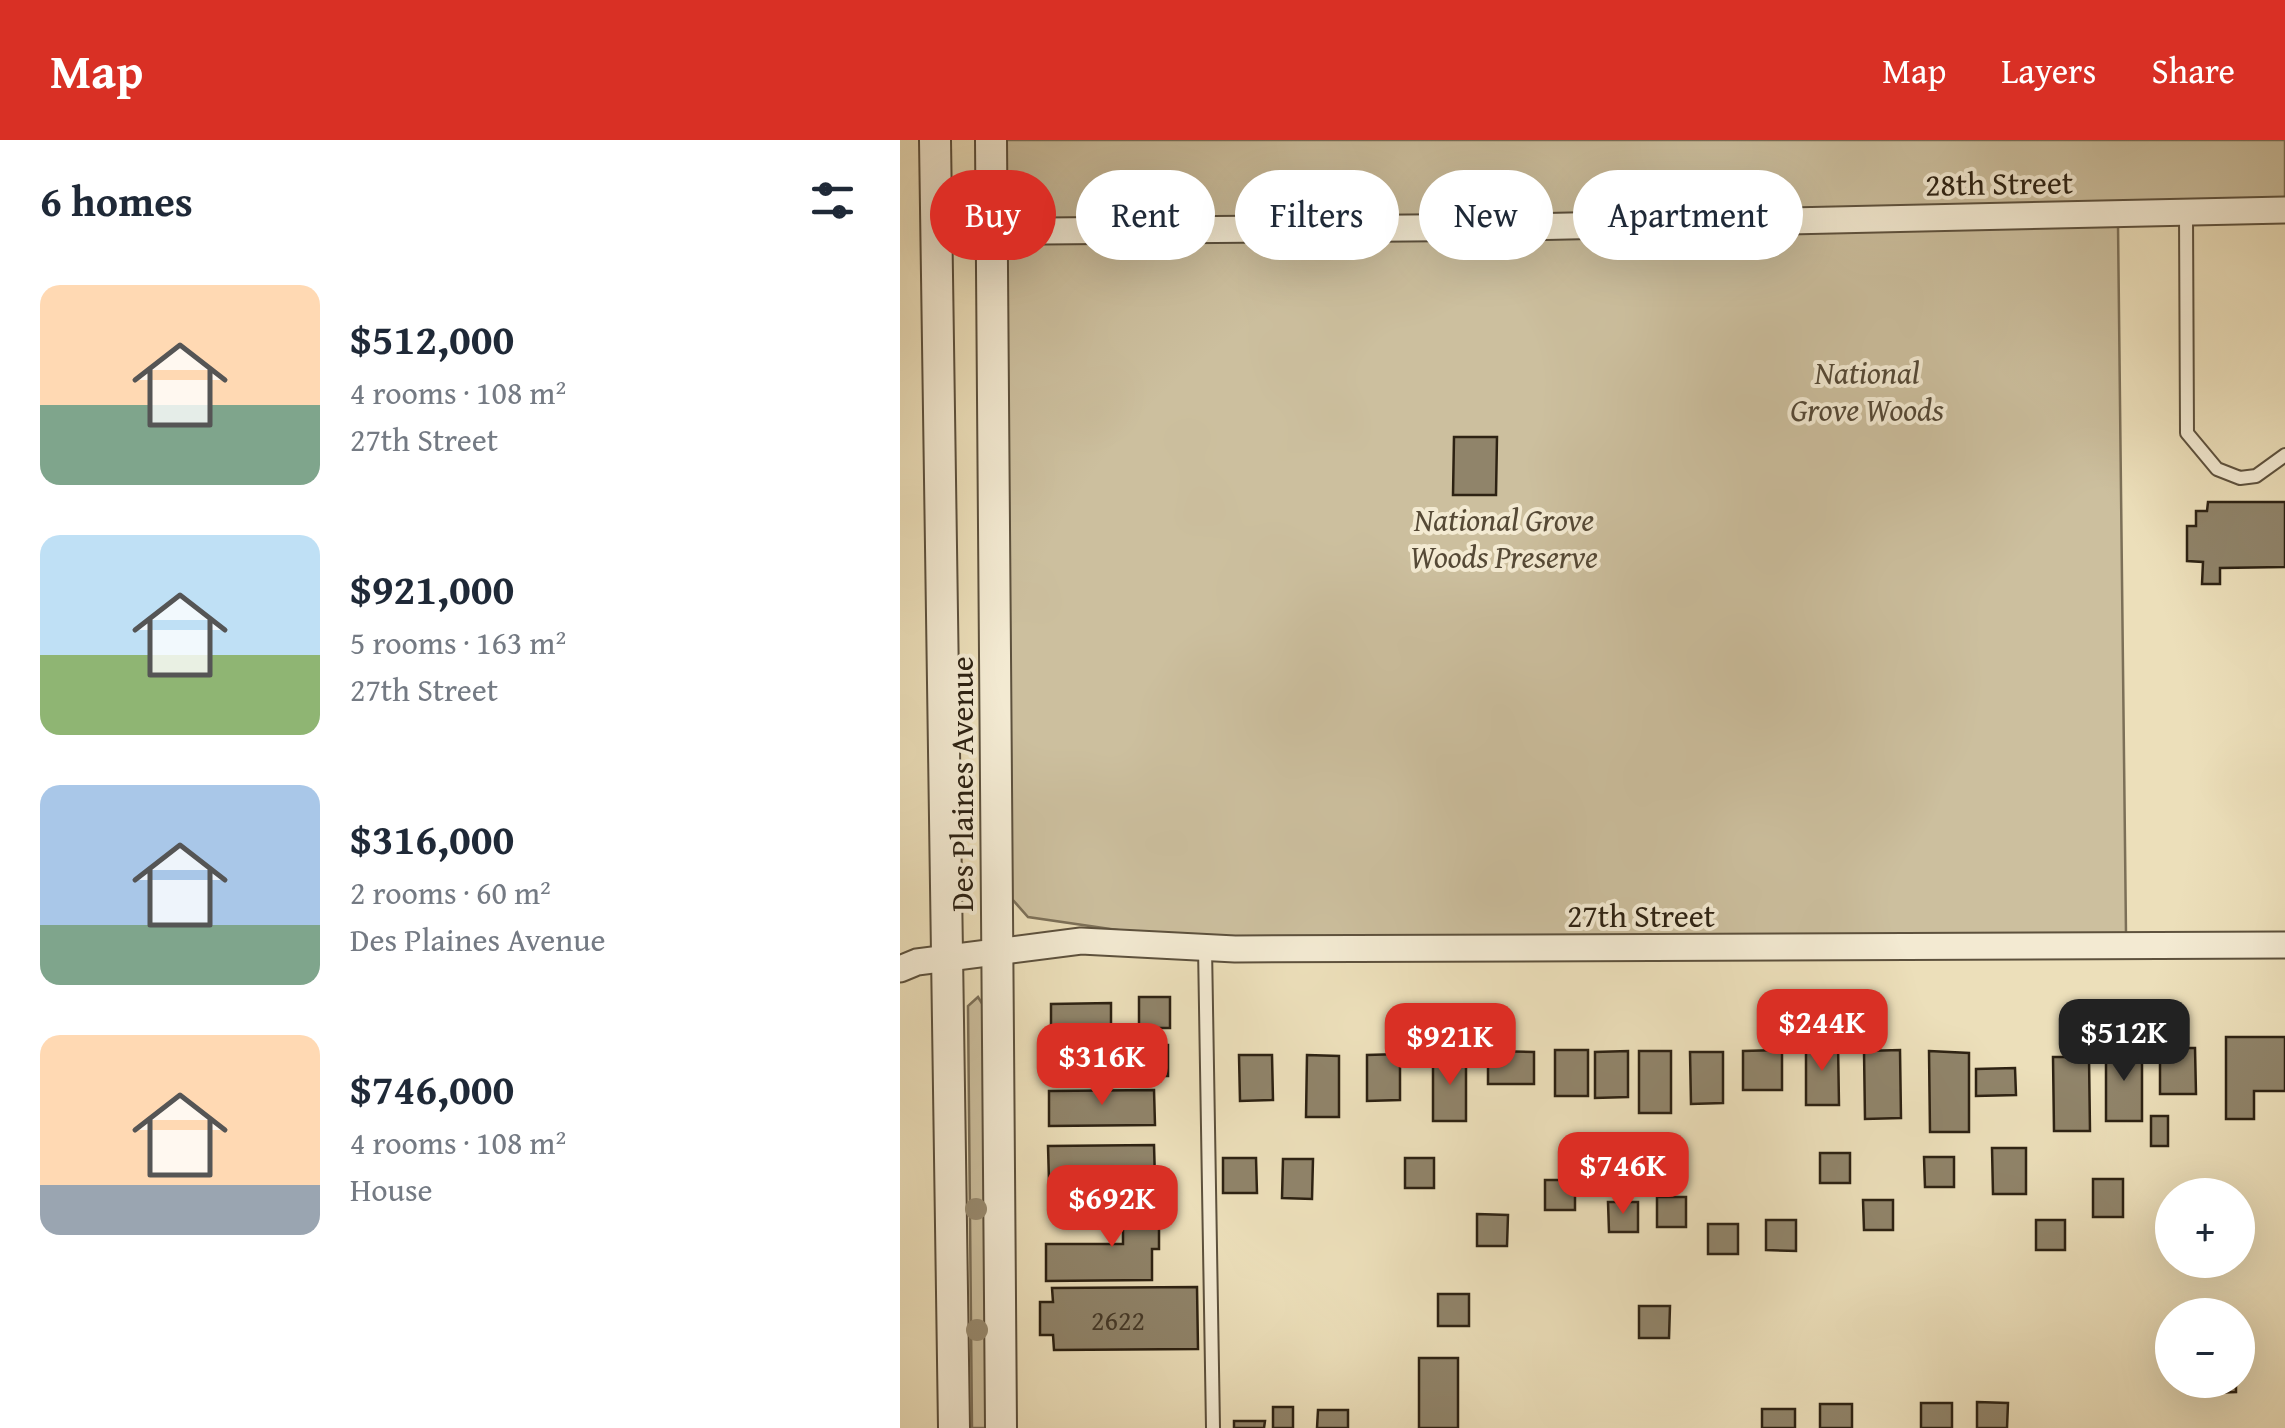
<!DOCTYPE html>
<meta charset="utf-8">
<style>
body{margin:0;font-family:"Gentium Book Plus",serif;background:#f2f2f3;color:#1f2937;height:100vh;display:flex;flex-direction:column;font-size:38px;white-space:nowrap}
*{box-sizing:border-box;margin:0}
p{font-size:32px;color:#747a83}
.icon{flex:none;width:55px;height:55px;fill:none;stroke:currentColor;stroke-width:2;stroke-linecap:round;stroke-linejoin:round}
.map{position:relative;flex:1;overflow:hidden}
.drawer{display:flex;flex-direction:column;background:#fff;width:900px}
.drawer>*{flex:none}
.guide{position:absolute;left:30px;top:30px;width:950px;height:90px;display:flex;gap:20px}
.buttons{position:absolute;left:1255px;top:1038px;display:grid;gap:20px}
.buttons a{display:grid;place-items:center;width:100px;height:100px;border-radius:50%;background:#fff;box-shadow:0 10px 40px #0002;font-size:50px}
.price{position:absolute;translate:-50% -85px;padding:0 22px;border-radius:20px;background:#d93025;color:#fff;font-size:32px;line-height:65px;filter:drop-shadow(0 2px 5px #0008)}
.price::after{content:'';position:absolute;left:50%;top:60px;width:30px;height:22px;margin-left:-15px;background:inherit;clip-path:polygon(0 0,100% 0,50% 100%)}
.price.selected{background:#222;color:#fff}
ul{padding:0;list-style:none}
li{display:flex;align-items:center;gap:30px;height:250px;padding:0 40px}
li span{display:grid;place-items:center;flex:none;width:280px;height:200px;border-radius:20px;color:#555}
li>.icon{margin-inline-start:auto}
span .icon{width:120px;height:120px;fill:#fffc;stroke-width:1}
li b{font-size:42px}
h2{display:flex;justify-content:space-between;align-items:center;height:120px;padding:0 40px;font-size:42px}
.chip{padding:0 35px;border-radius:45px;background:#fff;box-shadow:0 10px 40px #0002;font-size:35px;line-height:90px}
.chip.selected{background:#d93025;color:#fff}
header{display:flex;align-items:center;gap:60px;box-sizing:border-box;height:140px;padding:0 50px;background:#d93025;color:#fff}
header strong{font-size:48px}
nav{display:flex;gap:55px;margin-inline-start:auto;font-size:35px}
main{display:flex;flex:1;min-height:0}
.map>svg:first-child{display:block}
</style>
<header>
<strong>Map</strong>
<nav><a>Map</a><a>Layers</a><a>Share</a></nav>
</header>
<main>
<section class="drawer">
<h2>6 homes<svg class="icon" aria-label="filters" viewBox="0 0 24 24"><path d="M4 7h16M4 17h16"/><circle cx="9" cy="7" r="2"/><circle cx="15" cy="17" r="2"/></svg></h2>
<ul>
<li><span style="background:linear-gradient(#ffd9b3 60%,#7fa58c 0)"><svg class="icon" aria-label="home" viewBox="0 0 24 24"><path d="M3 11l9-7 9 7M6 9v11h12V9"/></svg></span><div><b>$512,000</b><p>4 rooms · 108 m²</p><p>27th Street</p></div></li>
<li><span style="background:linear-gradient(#bfe0f5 60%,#8fb573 0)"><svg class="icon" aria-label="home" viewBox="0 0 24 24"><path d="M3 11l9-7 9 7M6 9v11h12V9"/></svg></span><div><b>$921,000</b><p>5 rooms · 163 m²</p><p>27th Street</p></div></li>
<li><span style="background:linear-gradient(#a9c7e8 70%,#7fa58c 0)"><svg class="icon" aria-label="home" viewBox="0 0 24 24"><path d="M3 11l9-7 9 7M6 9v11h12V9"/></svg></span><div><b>$316,000</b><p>2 rooms · 60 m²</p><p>Des Plaines Avenue</p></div></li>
<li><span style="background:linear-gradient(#ffd9b3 75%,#9aa5b1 0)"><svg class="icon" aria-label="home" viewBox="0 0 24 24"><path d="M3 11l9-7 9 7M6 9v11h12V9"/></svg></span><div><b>$746,000</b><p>4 rooms · 108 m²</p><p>House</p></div></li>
</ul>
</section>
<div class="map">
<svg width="1385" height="1288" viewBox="0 0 1385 1288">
<rect width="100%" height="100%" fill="#ecdfba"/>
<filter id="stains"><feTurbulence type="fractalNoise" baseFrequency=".002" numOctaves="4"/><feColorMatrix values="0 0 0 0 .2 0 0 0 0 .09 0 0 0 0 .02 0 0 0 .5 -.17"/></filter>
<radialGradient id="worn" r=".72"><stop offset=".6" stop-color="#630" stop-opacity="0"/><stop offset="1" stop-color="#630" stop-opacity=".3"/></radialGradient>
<path fill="#ccbf9e" stroke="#7c7058" stroke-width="2.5" d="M106 0H1385V82L1218 84 1226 794 343 798 231 792 128 777 112 759Z
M78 857 83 865 87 1288H72L68 866Z"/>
<path fill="#90846a" stroke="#2d2213" stroke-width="2.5" d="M554 297H597L596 355H553Z
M1308 362H1385V427L1320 428V444H1302L1303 422 1287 421V386H1296V371H1307Z
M239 857H270V888H239Z
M211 863V936L151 937V864Z
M1326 897H1385V951H1354V979H1326Z
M906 903H938L939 965H906Z
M237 905H268V936H238Z
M1206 907H1242V981H1206Z
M1260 908H1295L1296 954H1260Z
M655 910H688V956H655Z
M882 910V950H843V911Z
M1000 910 1001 978 965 979 964 911Z
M588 911 634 912V944H588Z
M728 911V957L695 958V912Z
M739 911H771V973H739Z
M1029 911 1069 913V992H1030Z
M790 912H823V963L791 964Z
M500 914V960L467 961V915Z
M339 915H372L373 960 340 961Z
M407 915 439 916V977H406Z
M533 916H566V981H533Z
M1153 917H1189L1190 991H1154Z
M1115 928 1116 955 1076 956V929Z
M254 950 255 985 149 986V951Z
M1251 976H1268V1006H1251Z
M254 1005 255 1040 149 1041 148 1006Z
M1092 1008H1126V1054H1093Z
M920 1013H950V1043H920Z
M1024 1017H1054V1047H1025Z
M323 1018H356L357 1053H323Z
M505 1018H534V1048H505Z
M383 1019H413L412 1059 382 1058Z
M1193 1039H1223V1077H1193Z
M645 1040H675V1070H645Z
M757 1057H786V1087H757Z
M223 1058H259V1109H252V1140L146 1141V1104H223Z
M963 1060H993V1090H964Z
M708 1062H738V1092H709Z
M577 1074 608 1075 607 1106H577Z
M866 1080H896V1111L866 1110Z
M1136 1080H1165V1110H1136Z
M808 1084H838V1114H808Z
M297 1147 298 1209 154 1210 153 1195H140V1162H153L152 1148Z
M538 1154H569V1186H538Z
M739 1166H770L769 1198H739Z
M519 1218H558V1288H519Z
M1311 1240H1336V1252L1311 1253Z
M1077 1262 1108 1263 1107 1288H1077Z
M1021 1263H1052V1288H1021Z
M920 1264H952V1288H920Z
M373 1267H393V1288H373Z
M862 1269H895V1288H862Z
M418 1270H448V1288H417Z
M334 1281H365L364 1288H334Z"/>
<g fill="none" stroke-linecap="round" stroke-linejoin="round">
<defs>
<path id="service" d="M1286 72 1287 293 1317 329 1340 338 1356 336 1385 315
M305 807 313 1288"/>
<path id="minor" d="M35 92 619 87 1385 70
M0 829 17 822 181 801 335 809 1385 805"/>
<path id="tertiary" d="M35 0 54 1288
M91 0 101 1288"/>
</defs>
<use href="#service" stroke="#5d513d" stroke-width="16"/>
<use href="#minor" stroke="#5d513d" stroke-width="29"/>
<use href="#tertiary" stroke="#5d513d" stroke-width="34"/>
<use href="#service" stroke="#f3ead2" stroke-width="12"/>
<use href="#minor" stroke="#f3ead2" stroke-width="25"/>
<use href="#tertiary" stroke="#f3ead2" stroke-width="30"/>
</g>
<g fill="#998c71">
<circle cx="76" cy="1069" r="11"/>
<circle cx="77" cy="1190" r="11"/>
</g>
<g text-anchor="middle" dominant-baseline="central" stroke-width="8" stroke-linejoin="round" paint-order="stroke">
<g font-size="28" fill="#463a29">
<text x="218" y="1179">2622</text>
</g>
<g font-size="32" fill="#2d2213" stroke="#f3ead2">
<text transform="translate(1099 43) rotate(-1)">28th Street</text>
<text transform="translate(61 644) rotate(-90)">Des Plaines Avenue</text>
<text x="741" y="775">27th Street</text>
</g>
<g font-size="32" font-style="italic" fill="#554936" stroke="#f3ead2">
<text x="967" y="232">National<tspan x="967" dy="37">Grove Woods</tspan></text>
<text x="604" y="379">National Grove<tspan x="604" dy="37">Woods Preserve</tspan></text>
</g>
</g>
<rect width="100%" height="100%" filter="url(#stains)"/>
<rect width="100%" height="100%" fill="url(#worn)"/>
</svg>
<div class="buttons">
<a>+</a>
<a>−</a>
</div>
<b class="price" style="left:922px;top:934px">$244K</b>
<b class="price selected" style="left:1224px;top:944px">$512K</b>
<b class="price" style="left:550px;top:948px">$921K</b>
<b class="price" style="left:202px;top:968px">$316K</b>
<b class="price" style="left:723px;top:1077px">$746K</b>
<b class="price" style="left:212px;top:1110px">$692K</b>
<div class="guide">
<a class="chip selected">Buy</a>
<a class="chip">Rent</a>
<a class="chip">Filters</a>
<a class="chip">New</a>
<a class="chip">Apartment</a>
</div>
</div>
</main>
